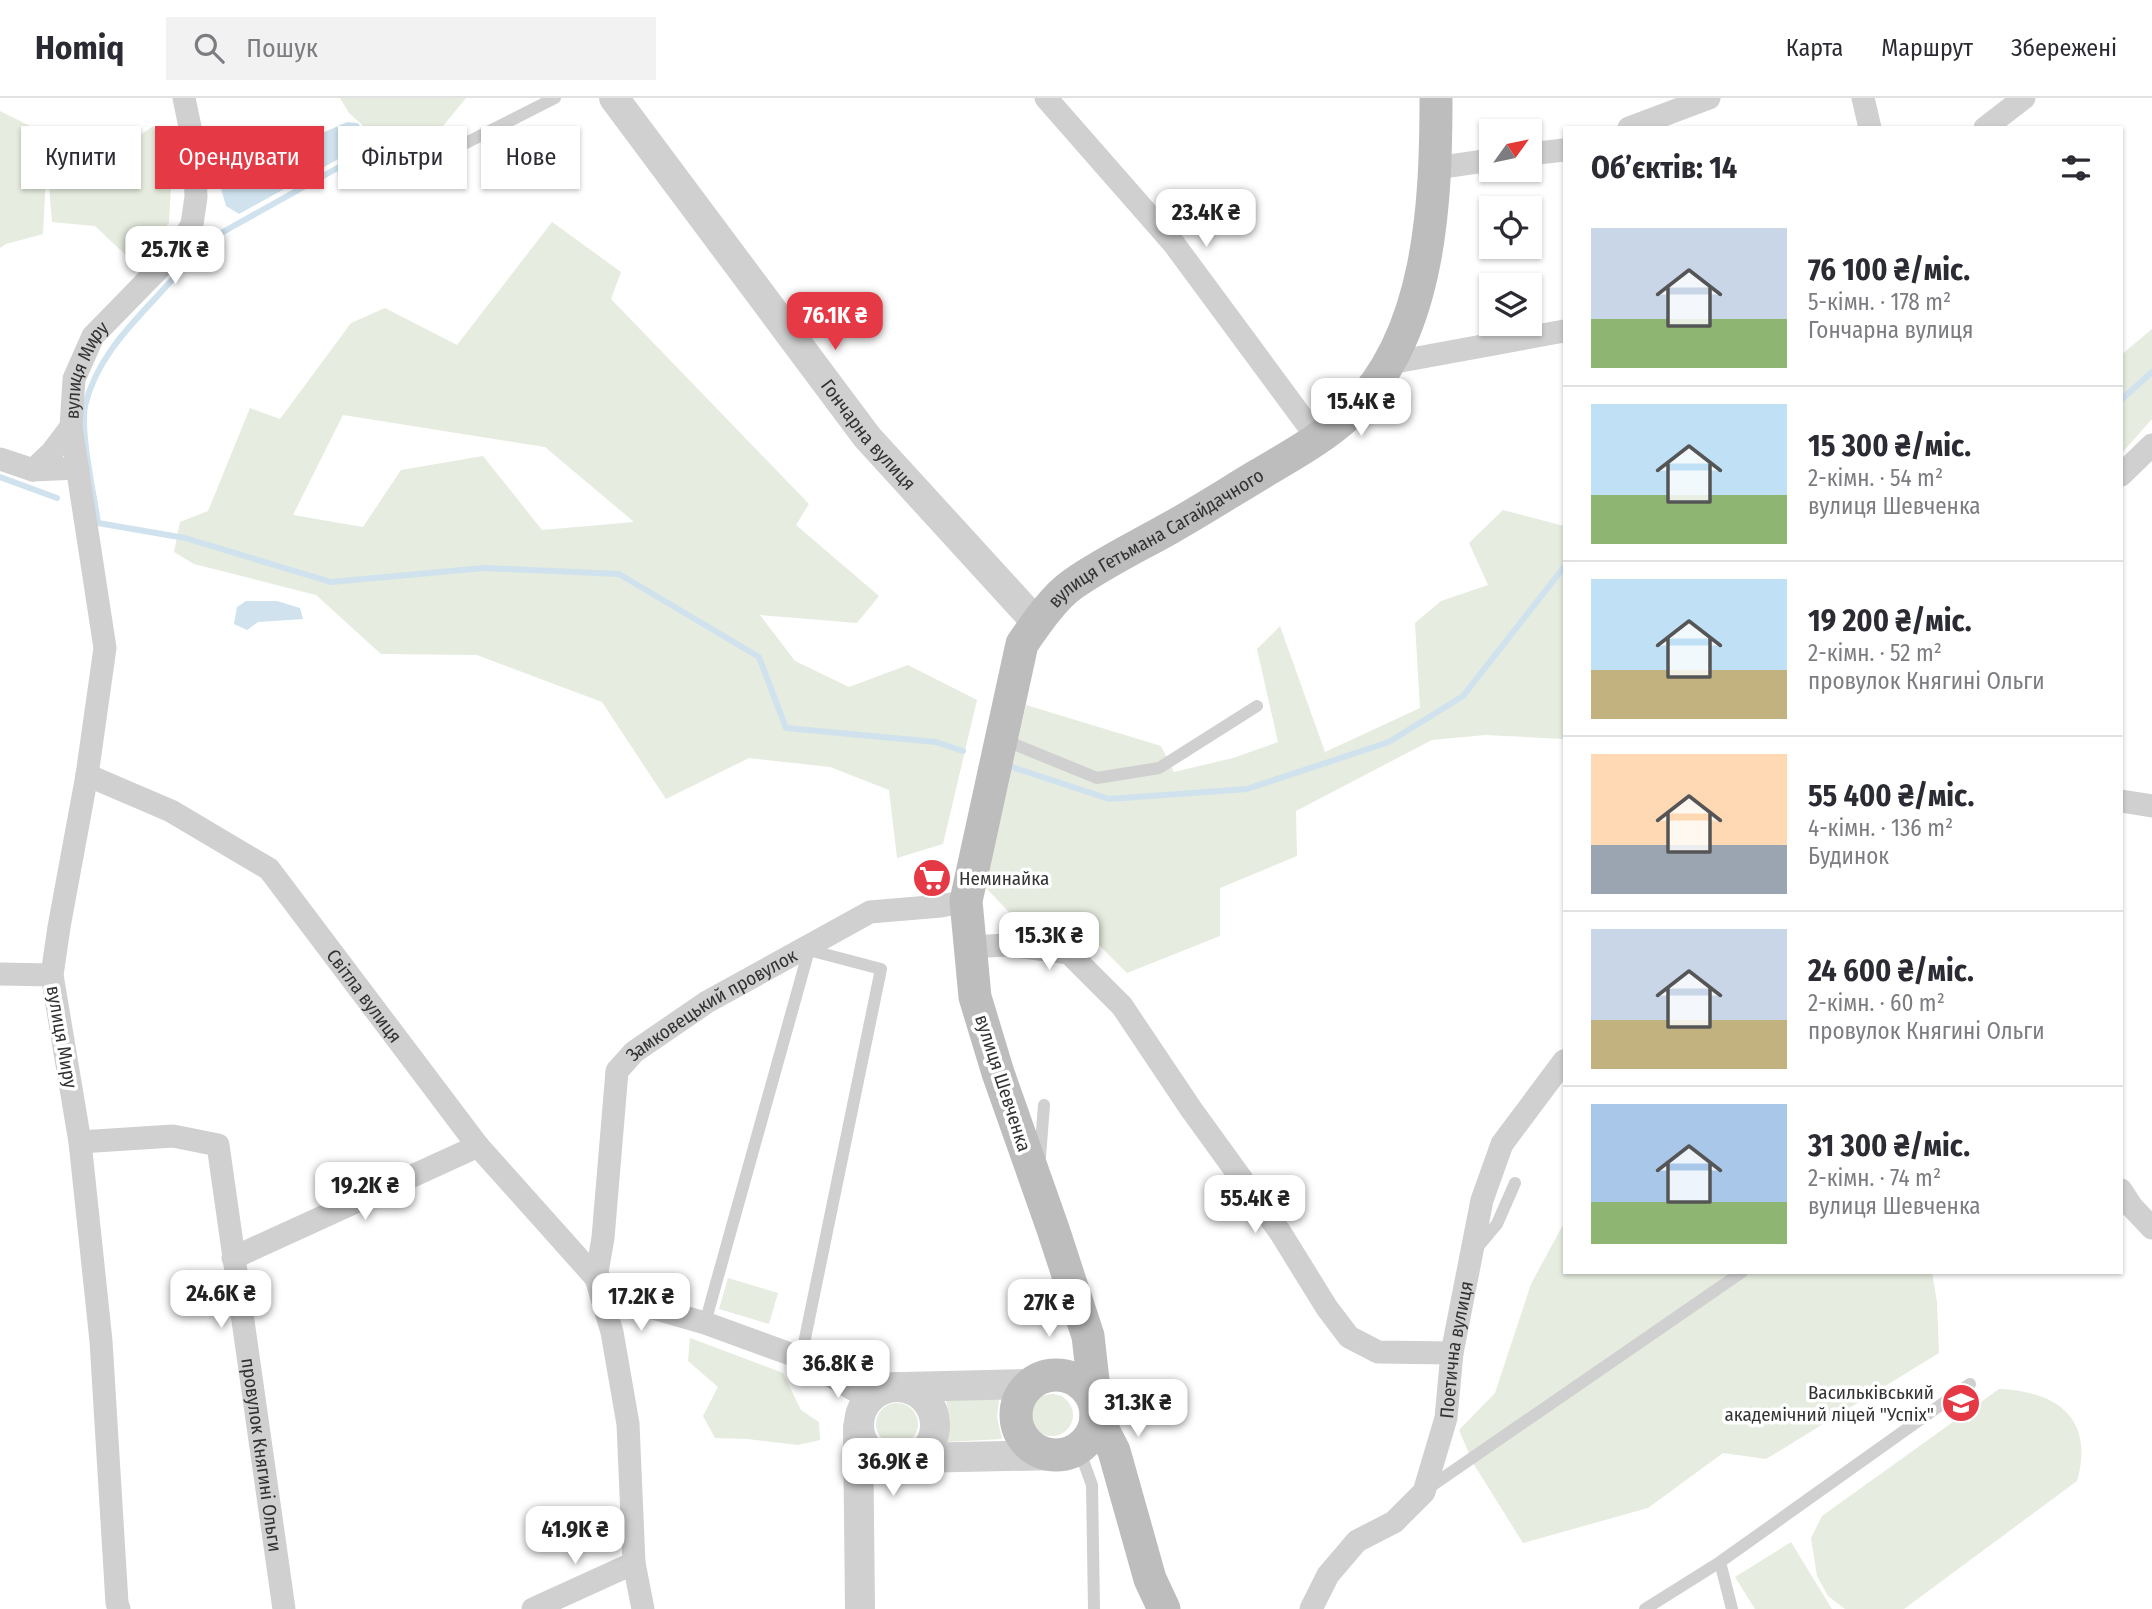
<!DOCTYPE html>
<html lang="uk">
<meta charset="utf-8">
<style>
body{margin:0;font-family:"Fira Sans Condensed",sans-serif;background:#f2f2f3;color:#2b2b33;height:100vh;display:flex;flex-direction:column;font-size:26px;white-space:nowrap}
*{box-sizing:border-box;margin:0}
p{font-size:23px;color:#7c7c81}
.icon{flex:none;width:38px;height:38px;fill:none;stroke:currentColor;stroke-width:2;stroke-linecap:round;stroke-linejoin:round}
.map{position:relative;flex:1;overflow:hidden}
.side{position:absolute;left:1563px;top:28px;width:560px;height:1148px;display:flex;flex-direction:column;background:#fff;border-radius:0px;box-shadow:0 2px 5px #0004}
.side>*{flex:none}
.top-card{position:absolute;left:21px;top:28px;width:665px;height:63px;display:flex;gap:14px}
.needle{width:46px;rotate:57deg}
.controls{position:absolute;left:1479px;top:21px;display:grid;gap:14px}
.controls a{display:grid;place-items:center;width:63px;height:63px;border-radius:0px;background:#fff;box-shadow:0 2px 5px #0004;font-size:35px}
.price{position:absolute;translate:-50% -60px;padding:0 16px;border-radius:14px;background:#fff;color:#222;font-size:23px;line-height:46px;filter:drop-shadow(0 2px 4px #0008)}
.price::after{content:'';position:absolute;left:50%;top:42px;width:21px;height:16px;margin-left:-10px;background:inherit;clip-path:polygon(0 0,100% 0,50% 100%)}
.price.current{background:#e63946;color:#fff}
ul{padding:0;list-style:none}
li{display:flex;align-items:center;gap:21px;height:175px;padding:0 28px}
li+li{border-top:2px solid #e1e1e2}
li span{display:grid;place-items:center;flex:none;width:196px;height:140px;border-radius:0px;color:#555}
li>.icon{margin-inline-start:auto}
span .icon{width:84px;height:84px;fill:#fffc;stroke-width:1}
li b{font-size:30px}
h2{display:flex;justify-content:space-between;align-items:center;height:84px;padding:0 28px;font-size:30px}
.pill{padding:0 24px;border-radius:0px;background:#fff;box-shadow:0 2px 5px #0004;font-size:24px;line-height:63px}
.pill.current{background:#e63946;color:#fff}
header{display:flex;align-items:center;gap:42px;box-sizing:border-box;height:98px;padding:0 35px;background:#fff;border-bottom:2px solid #e1e1e2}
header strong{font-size:33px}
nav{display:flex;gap:38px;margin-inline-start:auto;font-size:24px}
.search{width:490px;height:63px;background:#f2f2f3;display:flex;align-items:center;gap:18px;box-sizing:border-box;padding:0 24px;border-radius:0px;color:#7c7c81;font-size:26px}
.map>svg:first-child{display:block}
</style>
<header>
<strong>Homiq</strong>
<div class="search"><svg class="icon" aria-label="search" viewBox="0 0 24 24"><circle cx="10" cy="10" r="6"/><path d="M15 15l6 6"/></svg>Пошук</div>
<nav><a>Карта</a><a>Маршрут</a><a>Збережені</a></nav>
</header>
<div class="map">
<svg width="2152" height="1511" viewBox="0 0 2152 1511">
<rect width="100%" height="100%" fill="#fff"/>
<path fill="#e6ecdf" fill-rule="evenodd" d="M340 0H466L439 33 391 53 349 15Z
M0 13 48 37 43 136 6 146 0 150Z
M153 28 173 53 169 125 133 164 95 128 52 124 48 75 114 56Z
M552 124 621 174 611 201 809 406 796 427 879 498 857 525 760 517 795 563 849 589 908 567 977 602 943 746 897 760 889 692 830 669 749 660 666 701 602 604 477 557 381 556 316 497 194 466 174 454 180 424 208 413 250 310 280 321 351 225 385 210 457 247ZM343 317 545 349 634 424 542 432 483 358 401 372 363 429 293 417Z
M2152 231V321L2121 356V257Z
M1503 412 1564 428V641L1485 637 1432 642 1296 713 1297 758 1220 790V838L1127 875 1096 844 1027 833 985 789 1026 607 1161 648 1174 674 1233 660 1278 644 1257 551 1280 528 1325 654 1420 610 1415 525 1441 503 1488 487 1469 445Z
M1564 1125V1174H1932L1937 1204 1939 1255 1766 1361 1723 1355 1648 1410 1523 1445 1473 1365 1459 1332 1495 1295 1531 1186Z
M728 1180 778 1195 769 1226 719 1211Z
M690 1240 783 1275 801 1312 819 1324 820 1342 798 1347 747 1341 715 1340 703 1318 718 1289 688 1263Z
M1999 1291C2057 1293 2095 1321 2077 1383L1904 1511H1845L1828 1498 1817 1478 1811 1440 1822 1418Z
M1000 1296 997 1319 1002 1341 946 1344 950 1321 945 1298Z
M1031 1317a21 21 0 1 1 42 0a21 21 0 1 1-42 0Z
M876 1326a21 21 0 1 1 42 0a21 21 0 1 1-42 0Z
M1791 1444 1832 1511H1755L1735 1479Z"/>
<path fill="#cfe2ee" d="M347 24 358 25 369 44 239 116 226 108 220 87 229 77Z
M246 503H277L300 510 303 521 258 524 247 532 234 526 237 509Z"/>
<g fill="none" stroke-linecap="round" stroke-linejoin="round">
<path stroke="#cfe2ee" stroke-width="6" d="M223 134 350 63 377 53
M203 145C193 153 187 164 179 174 144 215 98 252 85 308 80 334 94 396 98 425L185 440 331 484 484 470 619 476 759 559 786 630 936 644 963 653
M2121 302 2152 274
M0 379 57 400
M1009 668 1109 701 1247 691 1389 644 1463 598 1564 469"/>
<path stroke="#d0d0d0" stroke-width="12" d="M362 73 454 51 555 0
M1004 642 1097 680 1159 670 1257 608
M1040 1059 1044 1007
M1477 1150 1497 1126 1515 1085
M705 1225 809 852
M801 1260 881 871 805 851
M1084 1365 1092 1387 1094 1511
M1427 1391 1742 1174
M1720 1464 1732 1511
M1645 1511 1720 1464 1970 1286"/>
<g stroke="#d0d0d0" stroke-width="23">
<path d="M1046 0 1174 146 1318 341"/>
<path d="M1863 0 1870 30"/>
<path d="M1629 30 1709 0"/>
<path d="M1985 30 2024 0"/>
<path d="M1530 56 1564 52"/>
<path d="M1436 70 1491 62"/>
<path d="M1390 265 1564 233"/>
<path d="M0 361 33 372 78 370"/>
<path d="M33 372 52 354 71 329"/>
<path d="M2121 377 2152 347"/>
<path id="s1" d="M87 677 171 713 269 771 478 1048 596 1180 612 1234 628 1326 634 1465 643 1511"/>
<path d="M2121 703 2152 708"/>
<path d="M971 849 1006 847 1069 855 1122 908 1191 1011 1280 1134 1327 1210 1349 1239 1378 1254 1452 1255"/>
<path d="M0 876 52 877"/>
<path id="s2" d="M80 1044 173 1038 218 1047 284 1511"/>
<path d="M2121 1092 2132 1109 2152 1130"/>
<path d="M233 1160 478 1048"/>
<path id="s3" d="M869 1301 801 1260 705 1225 639 1206 596 1180 603 1140 617 973 634 954 707 904 870 814 941 808 966 803"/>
<path id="s4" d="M119 1511 117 1505 101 1243 80 1044 52 877 59 829 87 677 105 550 71 329 74 281 93 238 178 151 192 126 196 99 194 48 184 0"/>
<path d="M533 1511 634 1465"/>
<path id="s5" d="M1311 1511 1328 1477 1357 1443 1394 1424 1424 1394 1446 1320 1452 1255 1482 1102 1502 1046 1564 963"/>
</g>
<g stroke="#d0d0d0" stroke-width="30">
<path id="s6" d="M614 0 867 339 1037 525"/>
<path d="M904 1289 1030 1286"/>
<circle cx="897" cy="1327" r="38"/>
<path d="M858 1329 860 1511"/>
<path d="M915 1360 1058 1357"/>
</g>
<g stroke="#bdbdbd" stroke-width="33">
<circle cx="1056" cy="1317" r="40"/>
<path id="s7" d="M1096 1309 1088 1238 1053 1131 998 975 975 899 966 803 1022 546C1035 527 1054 499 1073 486 1103 465 1138 448 1170 430 1200 413 1230 394 1260 376 1292 357 1325 339 1352 313 1431 237 1436 103 1436 0"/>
<path d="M1096 1318 1114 1353 1150 1481 1164 1511"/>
</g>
</g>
<defs>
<symbol id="supermarket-disc" viewBox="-11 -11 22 22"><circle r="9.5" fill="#e63946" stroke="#fff"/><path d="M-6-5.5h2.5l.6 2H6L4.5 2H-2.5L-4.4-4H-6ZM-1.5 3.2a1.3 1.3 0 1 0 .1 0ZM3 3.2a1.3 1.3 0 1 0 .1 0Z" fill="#fff"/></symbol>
<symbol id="school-disc" viewBox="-11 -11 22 22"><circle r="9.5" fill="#e63946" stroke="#fff"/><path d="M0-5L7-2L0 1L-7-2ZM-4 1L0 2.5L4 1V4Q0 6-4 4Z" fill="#fff"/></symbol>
</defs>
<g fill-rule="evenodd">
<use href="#supermarket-disc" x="910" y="758" width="44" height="44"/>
<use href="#school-disc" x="1939" y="1283" width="44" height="44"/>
</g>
<g text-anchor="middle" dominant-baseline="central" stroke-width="7" stroke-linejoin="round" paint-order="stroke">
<g font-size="19" fill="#333" stroke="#fff">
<text stroke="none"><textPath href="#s4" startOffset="1253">вулиця Миру</textPath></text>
<text stroke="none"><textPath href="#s6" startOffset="422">Гончарна вулиця</textPath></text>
<text stroke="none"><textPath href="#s7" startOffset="962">вулиця Гетьмана Сагайдачного</textPath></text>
<text stroke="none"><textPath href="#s1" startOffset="364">Світла вулиця</textPath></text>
<text stroke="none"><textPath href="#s3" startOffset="625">Замковецький провулок</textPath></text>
<text transform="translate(62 939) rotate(80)">вулиця Миру</text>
<text transform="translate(1003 985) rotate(72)">вулиця Шевченка</text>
<text stroke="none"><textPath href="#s5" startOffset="313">Поетична вулиця</textPath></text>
<text stroke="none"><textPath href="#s2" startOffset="452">провулок Княгині Ольги</textPath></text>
</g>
<g font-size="19" fill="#333" stroke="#fff" text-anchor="start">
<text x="959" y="780">Неминайка</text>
<text x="1934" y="1294" text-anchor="end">Васильківський<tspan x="1934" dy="22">академічний ліцей "Успіх"</tspan></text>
</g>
</g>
</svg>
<div class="controls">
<a><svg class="needle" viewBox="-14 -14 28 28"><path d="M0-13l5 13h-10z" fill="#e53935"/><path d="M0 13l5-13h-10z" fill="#7c7c81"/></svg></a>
<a><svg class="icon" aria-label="locate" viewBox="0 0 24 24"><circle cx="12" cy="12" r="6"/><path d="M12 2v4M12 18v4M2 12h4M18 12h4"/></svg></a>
<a><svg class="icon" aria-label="layers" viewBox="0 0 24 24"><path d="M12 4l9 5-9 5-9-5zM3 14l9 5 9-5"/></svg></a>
</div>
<b class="price" style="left:1206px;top:151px">23.4K ₴</b>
<b class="price" style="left:175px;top:188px">25.7K ₴</b>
<b class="price current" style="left:835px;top:254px">76.1K ₴</b>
<b class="price" style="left:1361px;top:340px">15.4K ₴</b>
<b class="price" style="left:1049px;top:874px">15.3K ₴</b>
<b class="price" style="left:365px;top:1124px">19.2K ₴</b>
<b class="price" style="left:1255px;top:1137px">55.4K ₴</b>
<b class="price" style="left:221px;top:1232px">24.6K ₴</b>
<b class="price" style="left:641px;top:1235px">17.2K ₴</b>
<b class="price" style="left:1049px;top:1241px">27K ₴</b>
<b class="price" style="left:838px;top:1302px">36.8K ₴</b>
<b class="price" style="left:1138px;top:1341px">31.3K ₴</b>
<b class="price" style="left:893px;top:1400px">36.9K ₴</b>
<b class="price" style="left:575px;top:1468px">41.9K ₴</b>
<div class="top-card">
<a class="pill">Купити</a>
<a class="pill current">Орендувати</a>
<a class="pill">Фільтри</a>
<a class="pill">Нове</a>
</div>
<section class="side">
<h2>Об’єктів: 14<svg class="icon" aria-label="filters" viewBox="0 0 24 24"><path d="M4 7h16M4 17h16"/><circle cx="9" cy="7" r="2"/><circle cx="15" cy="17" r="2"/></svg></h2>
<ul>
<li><span style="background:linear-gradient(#c9d6e8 65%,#8fb573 0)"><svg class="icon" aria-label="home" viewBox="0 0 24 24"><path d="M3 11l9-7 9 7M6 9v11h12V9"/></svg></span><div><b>76 100 ₴/міс.</b><p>5-кімн. · 178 m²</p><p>Гончарна вулиця</p></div></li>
<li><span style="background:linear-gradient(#bfe0f5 65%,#8fb573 0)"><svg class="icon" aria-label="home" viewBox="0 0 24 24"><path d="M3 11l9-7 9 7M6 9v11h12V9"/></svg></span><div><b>15 300 ₴/міс.</b><p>2-кімн. · 54 m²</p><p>вулиця Шевченка</p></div></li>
<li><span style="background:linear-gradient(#bfe0f5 65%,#c2b280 0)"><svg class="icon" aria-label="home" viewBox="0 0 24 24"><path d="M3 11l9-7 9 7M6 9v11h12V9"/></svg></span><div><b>19 200 ₴/міс.</b><p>2-кімн. · 52 m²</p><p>провулок Княгині Ольги</p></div></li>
<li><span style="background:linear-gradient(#ffd9b3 65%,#9aa5b1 0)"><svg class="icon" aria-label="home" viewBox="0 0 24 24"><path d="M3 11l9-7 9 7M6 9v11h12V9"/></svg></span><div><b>55 400 ₴/міс.</b><p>4-кімн. · 136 m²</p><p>Будинок</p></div></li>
<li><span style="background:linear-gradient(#c9d6e8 65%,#c2b280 0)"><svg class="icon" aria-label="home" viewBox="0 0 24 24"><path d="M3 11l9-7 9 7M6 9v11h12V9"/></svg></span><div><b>24 600 ₴/міс.</b><p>2-кімн. · 60 m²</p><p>провулок Княгині Ольги</p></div></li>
<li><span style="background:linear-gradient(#a9c7e8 70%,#8fb573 0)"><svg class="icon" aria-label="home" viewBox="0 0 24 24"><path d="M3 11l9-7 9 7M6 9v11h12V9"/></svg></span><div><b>31 300 ₴/міс.</b><p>2-кімн. · 74 m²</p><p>вулиця Шевченка</p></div></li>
</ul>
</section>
</div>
